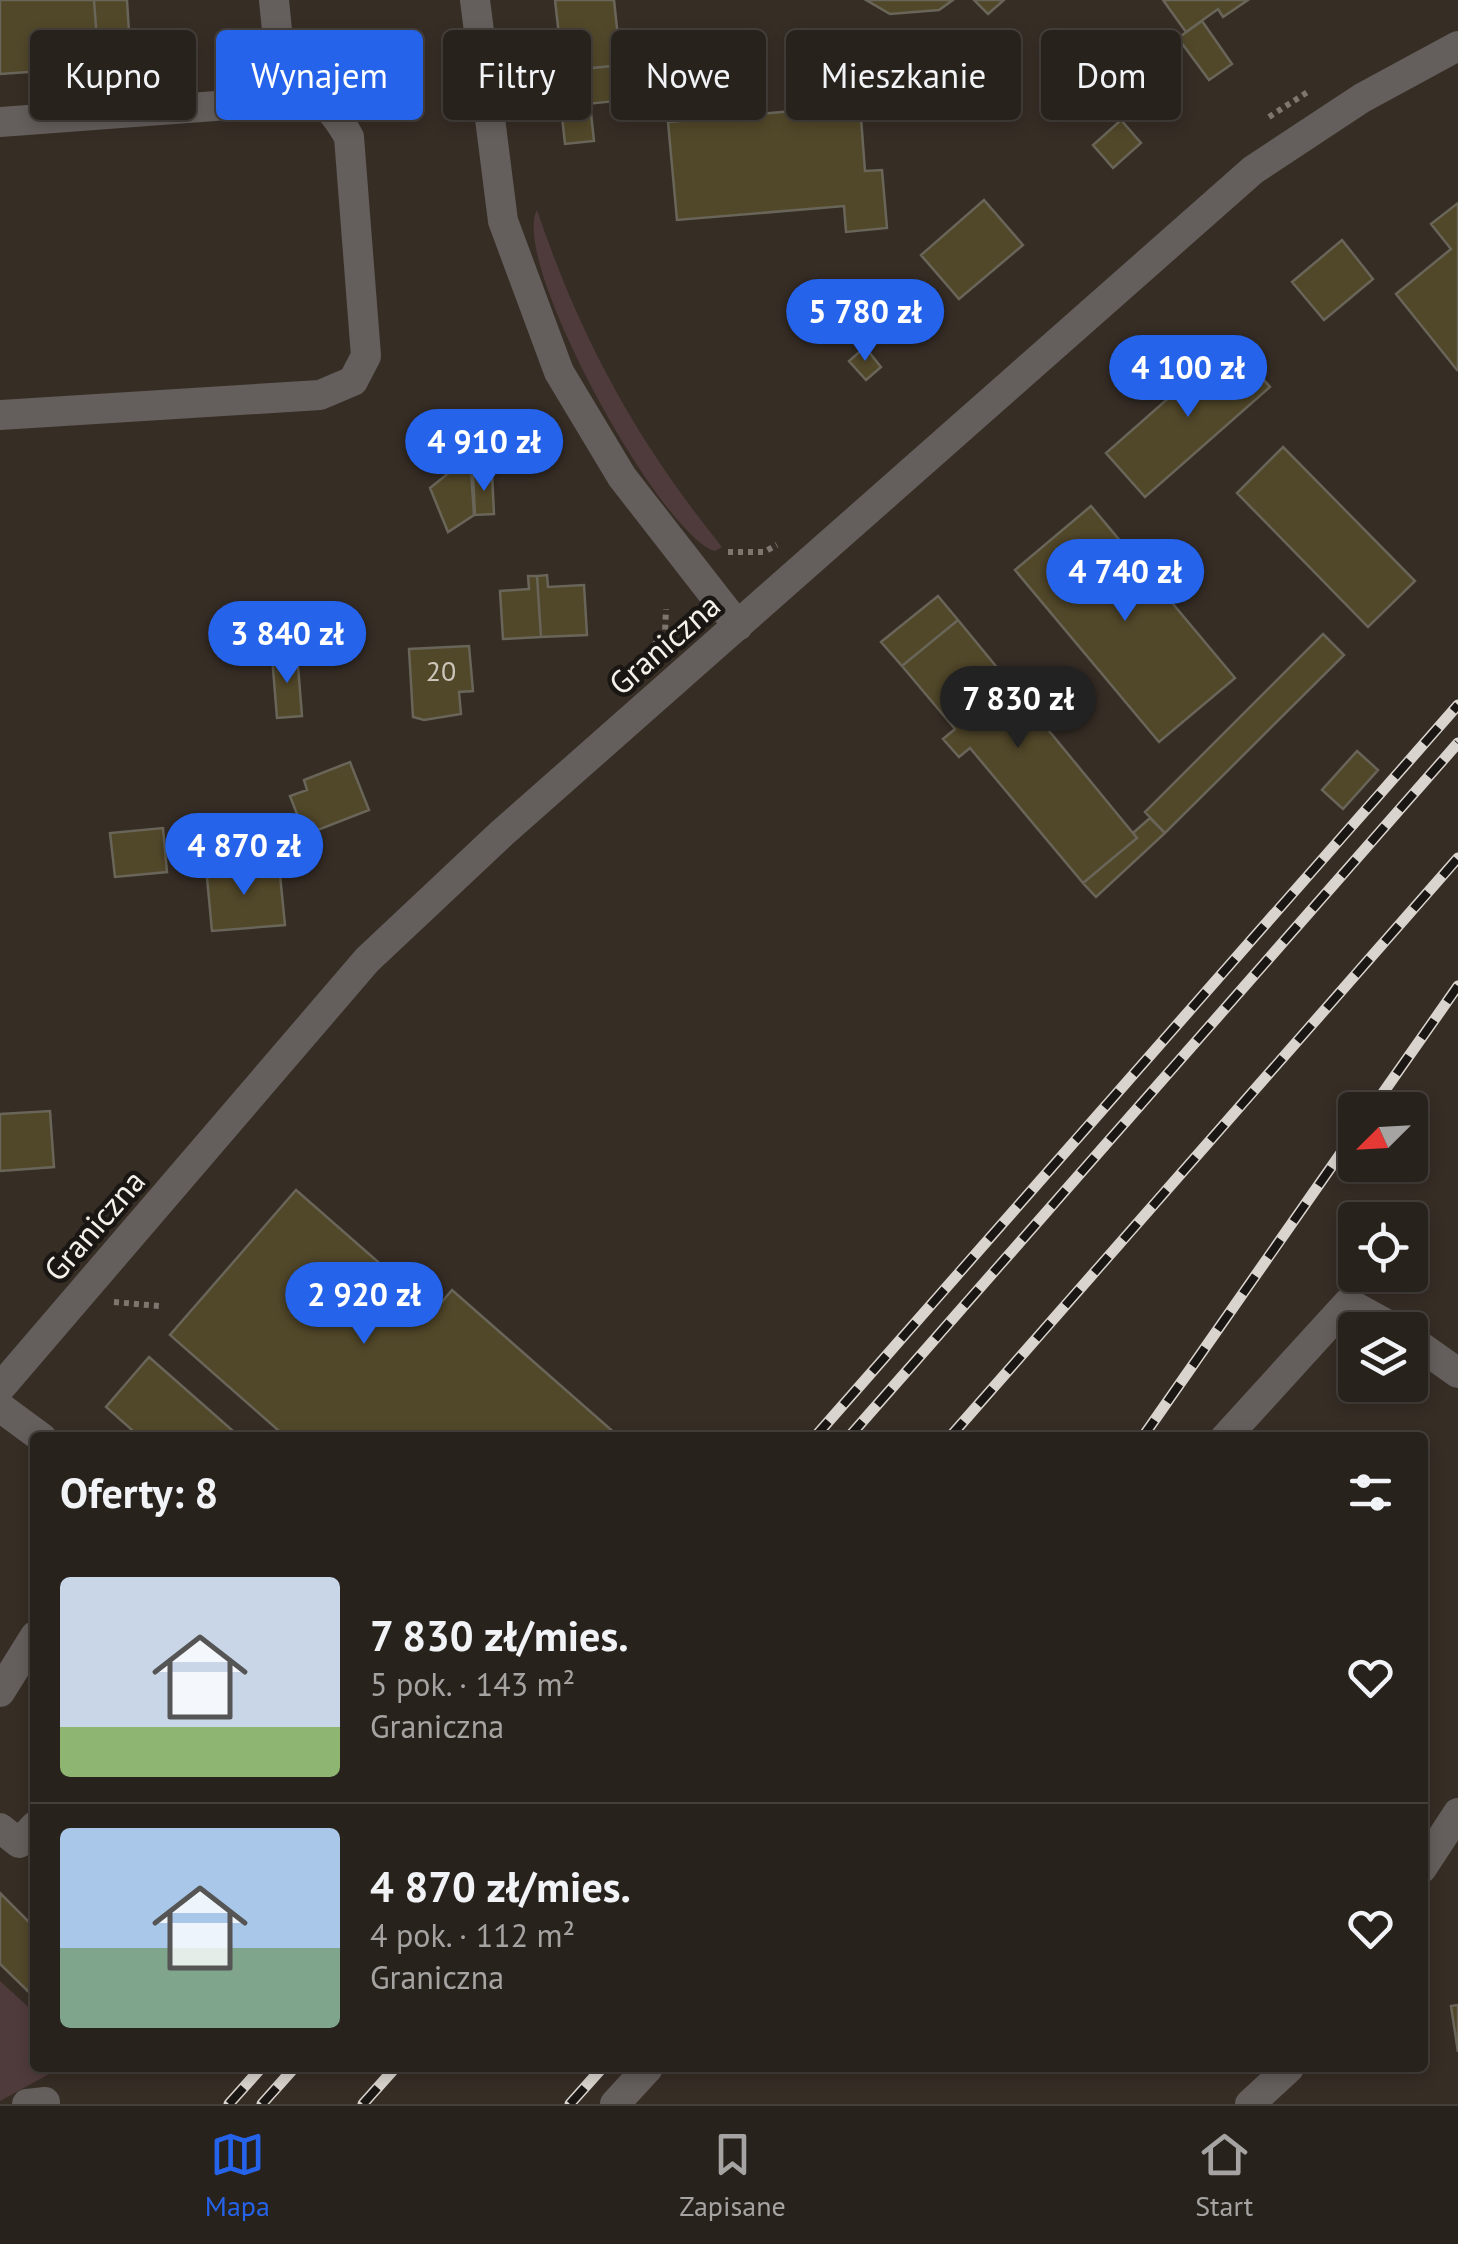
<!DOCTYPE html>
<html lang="pl">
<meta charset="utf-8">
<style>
body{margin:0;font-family:"PT Sans",sans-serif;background:#342f29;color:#f1f3f6;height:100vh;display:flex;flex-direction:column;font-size:38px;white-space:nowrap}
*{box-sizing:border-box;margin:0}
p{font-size:32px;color:#a5a4a3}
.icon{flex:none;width:55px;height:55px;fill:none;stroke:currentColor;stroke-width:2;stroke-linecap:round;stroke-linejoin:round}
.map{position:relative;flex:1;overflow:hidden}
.side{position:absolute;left:30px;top:1432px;width:1398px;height:640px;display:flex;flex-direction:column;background:#28221c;border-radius:10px;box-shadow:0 5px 15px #0003,0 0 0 2px #443f3b}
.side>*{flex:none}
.banner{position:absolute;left:30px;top:30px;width:1400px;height:90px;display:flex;gap:20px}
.needle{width:65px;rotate:246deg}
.tools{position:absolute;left:1338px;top:1092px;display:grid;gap:20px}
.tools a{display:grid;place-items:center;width:90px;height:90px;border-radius:10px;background:#28221c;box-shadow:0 5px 15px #0003,0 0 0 2px #443f3b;font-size:50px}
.price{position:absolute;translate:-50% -85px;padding:0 22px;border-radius:35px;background:#2563eb;color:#fff;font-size:32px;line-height:65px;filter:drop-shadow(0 2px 5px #0008)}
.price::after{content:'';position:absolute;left:50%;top:60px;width:30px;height:22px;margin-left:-15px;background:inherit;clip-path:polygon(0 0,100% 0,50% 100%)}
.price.on{background:#222;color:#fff}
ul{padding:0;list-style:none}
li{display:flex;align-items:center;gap:30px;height:250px;padding:0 30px}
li+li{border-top:2px solid #443f3b}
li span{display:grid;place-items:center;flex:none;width:280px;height:200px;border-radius:10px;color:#555}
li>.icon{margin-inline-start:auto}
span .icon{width:120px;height:120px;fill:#fffc;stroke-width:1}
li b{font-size:42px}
h2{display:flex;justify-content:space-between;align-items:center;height:120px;padding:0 30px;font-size:42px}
.tag{padding:0 35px;border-radius:10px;background:#28221c;box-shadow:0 5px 15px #0003,0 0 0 2px #443f3b;font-size:35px;line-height:90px}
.tag.on{background:#2563eb;color:#fff}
.tab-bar{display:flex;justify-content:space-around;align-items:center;height:140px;border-top:2px solid #443f3b;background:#28221c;font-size:28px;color:#a5a4a3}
.tab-bar a{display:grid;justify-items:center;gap:5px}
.tab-bar .on{color:#2563eb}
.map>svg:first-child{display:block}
</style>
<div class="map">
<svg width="1458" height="2104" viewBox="0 0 1458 2104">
<rect width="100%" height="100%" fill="#362d25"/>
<path fill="#503b3c" d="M537 210C581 340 636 440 722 547L715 551C662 537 509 261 537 210Z
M0 1981 35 2013V2068H60L0 2101Z"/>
<path fill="#514729" stroke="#696559" stroke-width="2.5" d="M0 0H94L99 67 0 74Z
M94 0H127L131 65 99 67Z
M555 0H614L621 65 563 71Z
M866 0H953L939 10 890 14Z
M974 0H1004L988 14Z
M1163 0H1248L1223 17 1218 9 1186 32Z
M1202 21 1232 64 1209 80 1178 38Z
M642 63 646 98 567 106 563 71Z
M590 104 594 141 565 144 561 107Z
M860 105 865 171 882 170 887 228 846 232 844 206 677 220 668 122Z
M1121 120 1141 143 1113 168 1093 145Z
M984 200 1023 245 959 299 921 255Z
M1458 203V369L1457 370 1396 294 1451 249 1431 224Z
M1342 240 1373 279 1324 320 1292 282Z
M1231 343 1270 387 1145 497 1106 453Z
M865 347 881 367 866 380 849 361Z
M1283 447 1415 581 1368 627 1237 493Z
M470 456 474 515 448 532 430 488Z
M492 474 494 514 475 515 473 475Z
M1091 506 1235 678 1159 742 1015 570Z
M547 575 548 587 584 585 587 635 541 637 537 576Z
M528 576H537L541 637 503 639 500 591 529 589Z
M938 596 958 620 902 666 881 642Z
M958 620 1137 838 1083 883 970 748 959 757 943 739 955 729 902 666Z
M1323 634 1344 655 1165 833 1145 812Z
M469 646 473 691 459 692 461 714 424 720 413 717 409 649Z
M297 653 302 716 277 718 272 656Z
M1357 751 1378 770 1343 809 1322 790Z
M350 762 369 810 305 835 290 796 307 790 304 780Z
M1150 818 1165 833 1096 897 1083 883 1137 838 1133 833Z
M163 828 167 872 115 877 110 833Z
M258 862 259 877 280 875 285 925 212 931 206 867Z
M50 1111 54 1167 0 1171V1114Z
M296 1190 434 1311 452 1290 617 1435 287 1438 170 1335Z
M149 1357 241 1438H141L106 1407Z
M0 1893 35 1928V1998L0 1964Z
M1458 2005V2052L1451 2006Z"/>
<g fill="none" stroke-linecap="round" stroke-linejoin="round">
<path stroke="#7e776f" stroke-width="6" stroke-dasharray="5 5" stroke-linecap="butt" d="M1269 117 1309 91
M728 552H764L777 545
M627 675 665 633 666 609
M114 1302 159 1306"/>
<path stroke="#645e5c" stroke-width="30" d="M475 0 503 221 559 372 622 477 738 626
M0 122 284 101 274 0
M0 415 320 395 353 381 366 356 349 137C330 104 324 98 284 101
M1410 1339 1458 1373
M0 1388 367 960 501 834 1253 170 1362 98 1458 46
M0 1407 42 1438
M1225 1438 1348 1303 1397 1330
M0 1692 35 1636
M0 1828 19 1843 35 1826
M1422 1868 1458 1813
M27 2104 45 2102
M615 2104 648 2068
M1250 2104 1289 2068"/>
<defs>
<path id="rail" d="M1371 1110 1458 986
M814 1438 1458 705
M848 1438 1458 743
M949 1438 1458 858
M1142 1438 1355 1133
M229 2104 261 2068
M262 2104 294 2068
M363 2104 395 2068
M570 2104 602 2068"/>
</defs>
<use href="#rail" stroke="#dad4ce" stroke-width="11"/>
<use href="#rail" stroke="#1a1613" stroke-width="8" stroke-dasharray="22" stroke-linecap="butt"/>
</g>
<g text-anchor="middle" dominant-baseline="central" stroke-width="9" stroke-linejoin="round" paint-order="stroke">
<g font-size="28" fill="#ccc6ba">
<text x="441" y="670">20</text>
</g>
<g font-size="32" fill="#f5f0ea" stroke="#1a1613">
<text transform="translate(664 644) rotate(-41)">Graniczna</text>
<text transform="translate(94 1225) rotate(-49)">Graniczna</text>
</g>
</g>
</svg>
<div class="tools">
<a><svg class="needle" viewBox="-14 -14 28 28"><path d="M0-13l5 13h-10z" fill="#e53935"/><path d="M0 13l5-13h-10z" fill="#a5a4a3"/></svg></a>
<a><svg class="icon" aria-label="locate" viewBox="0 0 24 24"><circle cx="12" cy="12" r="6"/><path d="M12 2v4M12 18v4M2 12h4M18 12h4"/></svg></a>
<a><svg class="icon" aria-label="layers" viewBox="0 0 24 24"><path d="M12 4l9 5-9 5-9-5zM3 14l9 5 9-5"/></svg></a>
</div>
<b class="price" style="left:865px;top:364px">5 780 zł</b>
<b class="price" style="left:1188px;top:420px">4 100 zł</b>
<b class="price" style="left:484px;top:494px">4 910 zł</b>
<b class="price" style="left:1125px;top:624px">4 740 zł</b>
<b class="price" style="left:287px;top:686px">3 840 zł</b>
<b class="price on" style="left:1018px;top:751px">7 830 zł</b>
<b class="price" style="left:244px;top:898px">4 870 zł</b>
<b class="price" style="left:364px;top:1347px">2 920 zł</b>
<div class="banner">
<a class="tag">Kupno</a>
<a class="tag on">Wynajem</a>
<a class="tag">Filtry</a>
<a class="tag">Nowe</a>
<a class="tag">Mieszkanie</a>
<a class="tag">Dom</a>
</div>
<section class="side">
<h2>Oferty: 8<svg class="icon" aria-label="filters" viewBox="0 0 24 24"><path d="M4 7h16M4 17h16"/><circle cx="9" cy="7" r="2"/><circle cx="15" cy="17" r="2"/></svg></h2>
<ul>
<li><span style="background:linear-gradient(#c9d6e8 75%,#8fb573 0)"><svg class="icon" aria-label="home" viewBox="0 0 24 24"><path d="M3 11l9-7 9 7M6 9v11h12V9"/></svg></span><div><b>7 830 zł/mies.</b><p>5 pok. · 143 m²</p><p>Graniczna</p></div><svg class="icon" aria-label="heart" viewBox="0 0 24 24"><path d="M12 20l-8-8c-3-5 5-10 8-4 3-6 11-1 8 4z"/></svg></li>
<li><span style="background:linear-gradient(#a9c7e8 60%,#7fa58c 0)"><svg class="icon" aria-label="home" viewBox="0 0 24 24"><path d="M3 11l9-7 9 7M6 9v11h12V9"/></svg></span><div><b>4 870 zł/mies.</b><p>4 pok. · 112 m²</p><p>Graniczna</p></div><svg class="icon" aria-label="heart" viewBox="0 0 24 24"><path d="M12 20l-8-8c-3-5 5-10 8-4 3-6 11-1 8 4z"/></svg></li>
</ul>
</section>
</div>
<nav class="tab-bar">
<a class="on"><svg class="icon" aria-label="map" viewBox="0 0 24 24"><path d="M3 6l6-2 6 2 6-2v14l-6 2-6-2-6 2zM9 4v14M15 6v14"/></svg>Mapa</a>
<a><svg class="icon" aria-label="saved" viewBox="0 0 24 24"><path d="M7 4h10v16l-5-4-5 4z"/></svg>Zapisane</a>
<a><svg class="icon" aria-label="home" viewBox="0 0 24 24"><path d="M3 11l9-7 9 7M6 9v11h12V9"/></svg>Start</a>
</nav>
